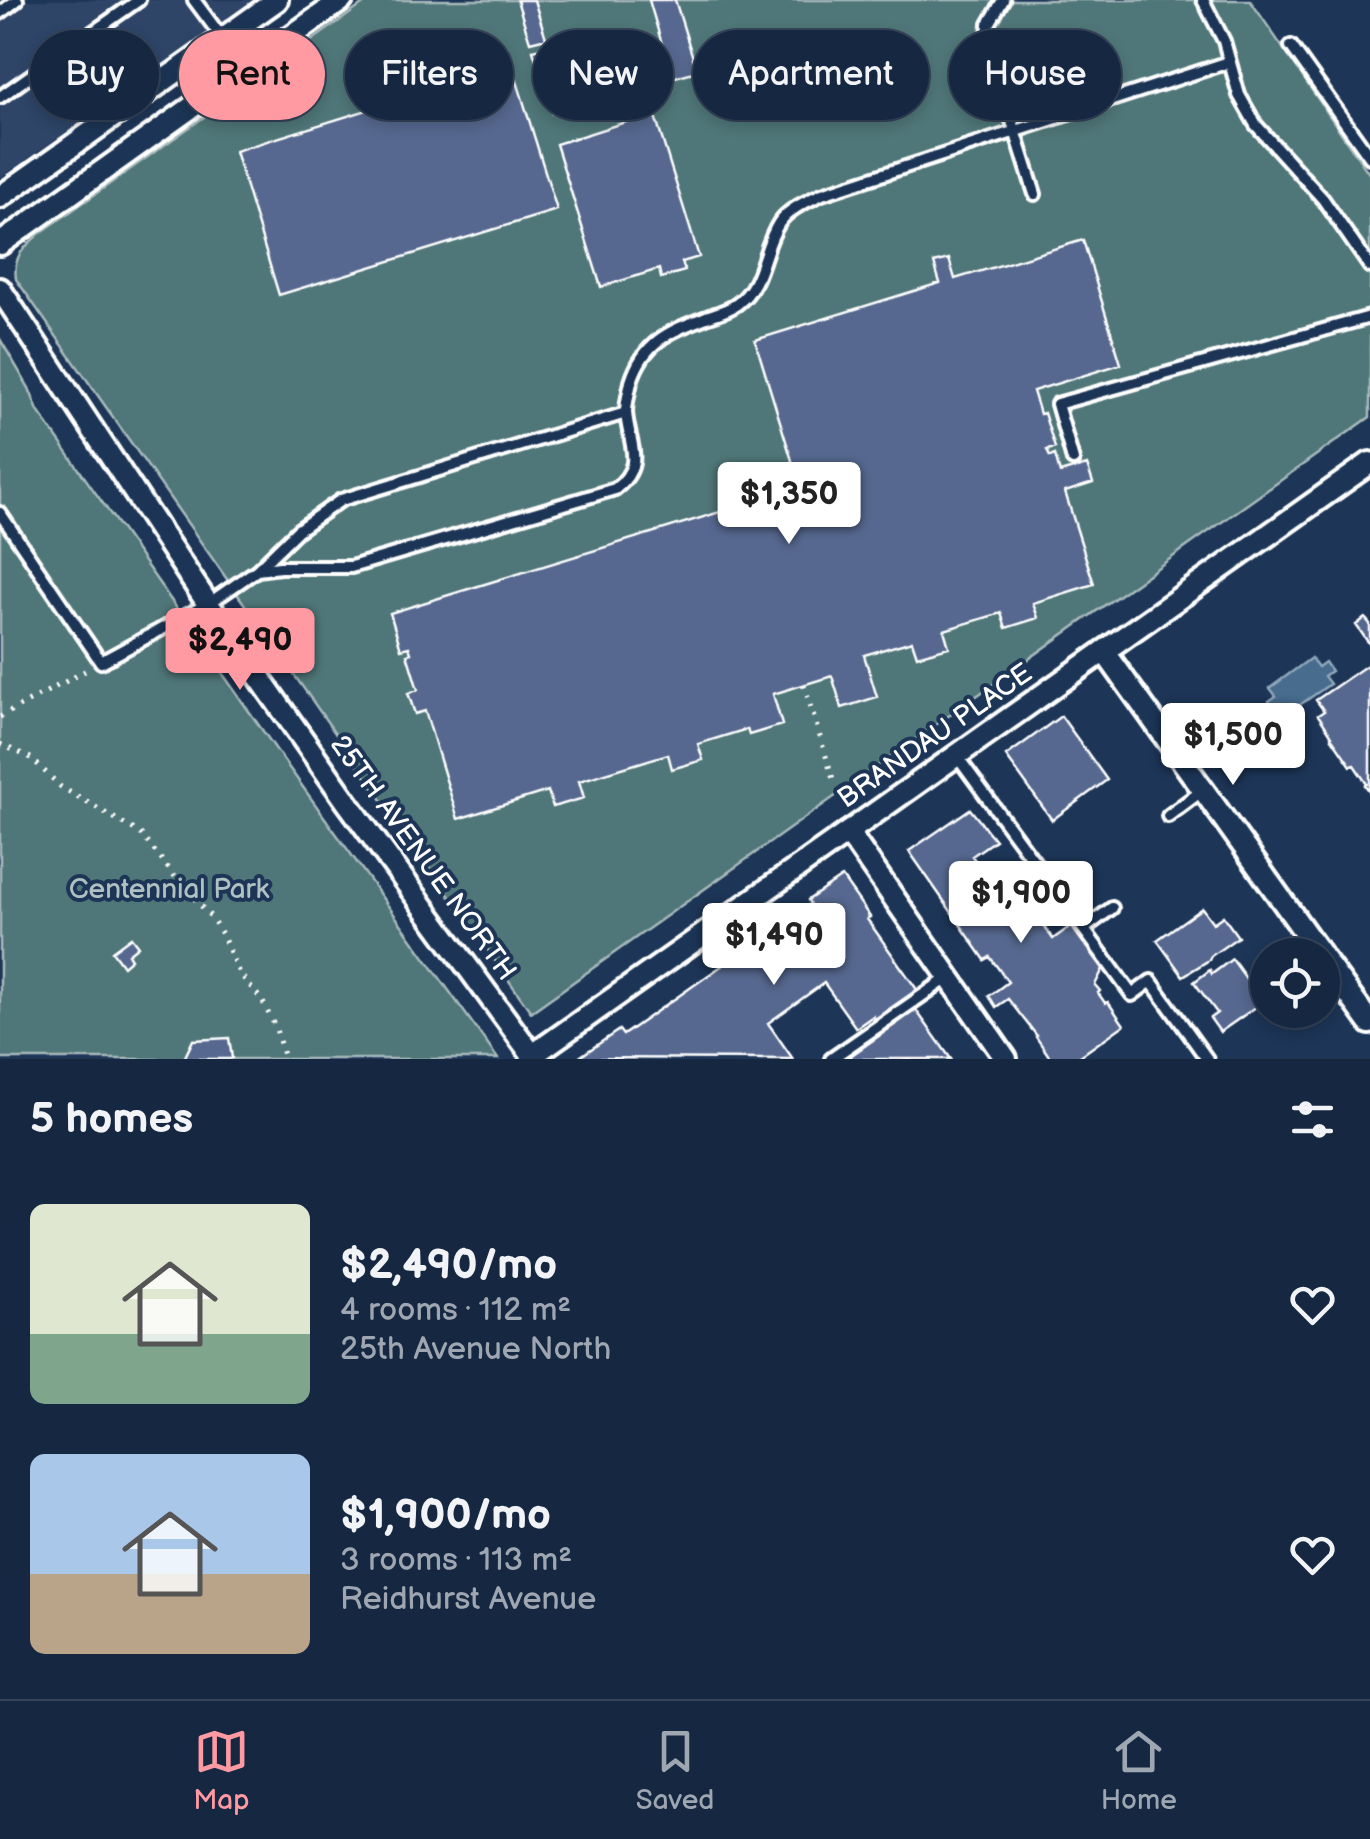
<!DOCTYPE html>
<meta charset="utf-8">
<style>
body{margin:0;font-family:"Balsamiq Sans",sans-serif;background:#1f3048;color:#f1f3f6;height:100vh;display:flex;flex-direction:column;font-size:38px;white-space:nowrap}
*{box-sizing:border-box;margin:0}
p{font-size:32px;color:#9ea6b1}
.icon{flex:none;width:55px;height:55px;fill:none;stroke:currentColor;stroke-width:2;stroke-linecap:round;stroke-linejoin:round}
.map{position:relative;height:1059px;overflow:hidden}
.drawer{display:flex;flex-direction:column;background:#162841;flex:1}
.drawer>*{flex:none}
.top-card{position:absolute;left:30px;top:30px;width:1310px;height:90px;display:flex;gap:20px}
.buttons{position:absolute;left:1250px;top:938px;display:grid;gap:20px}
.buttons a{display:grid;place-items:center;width:90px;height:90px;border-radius:50%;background:#162841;box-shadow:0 5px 15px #0003,0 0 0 2px #35445a;font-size:50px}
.price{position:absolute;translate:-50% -85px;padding:0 22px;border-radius:10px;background:#fff;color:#222;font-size:32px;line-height:65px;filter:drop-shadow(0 2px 5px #0008)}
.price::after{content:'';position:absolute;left:50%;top:60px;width:30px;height:22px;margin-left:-15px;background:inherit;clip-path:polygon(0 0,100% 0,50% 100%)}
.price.on{background:#ff9aa2;color:#111}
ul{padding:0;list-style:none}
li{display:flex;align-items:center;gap:30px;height:250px;padding:0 30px}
li span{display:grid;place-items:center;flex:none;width:280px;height:200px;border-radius:15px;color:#555}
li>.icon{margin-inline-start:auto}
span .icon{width:120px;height:120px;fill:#fffc;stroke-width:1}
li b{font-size:42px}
h2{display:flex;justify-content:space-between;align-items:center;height:120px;padding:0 30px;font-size:42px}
.pill{padding:0 35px;border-radius:45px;background:#162841;box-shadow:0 5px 15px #0003,0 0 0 2px #35445a;font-size:35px;line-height:90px}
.pill.on{background:#ff9aa2;color:#111}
.tab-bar{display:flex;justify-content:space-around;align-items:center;height:140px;border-top:2px solid #35445a;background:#162841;font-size:28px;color:#9ea6b1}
.tab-bar a{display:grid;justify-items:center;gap:5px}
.tab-bar .on{color:#ff9aa2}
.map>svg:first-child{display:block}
</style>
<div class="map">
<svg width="1370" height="1059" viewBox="0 0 1370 1059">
<rect width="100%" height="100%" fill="#1d3557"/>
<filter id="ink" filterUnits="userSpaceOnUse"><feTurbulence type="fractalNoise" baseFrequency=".01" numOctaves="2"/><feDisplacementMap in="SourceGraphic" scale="20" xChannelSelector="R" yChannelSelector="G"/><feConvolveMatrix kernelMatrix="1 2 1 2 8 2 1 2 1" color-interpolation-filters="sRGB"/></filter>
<g filter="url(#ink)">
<path fill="#2e4468" d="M0 0H255L0 178Z"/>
<path fill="#507678" stroke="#a8babc" stroke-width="2.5" d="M369 0H1250L1370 175V417L531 1012 16 279C13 257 22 249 39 234Z
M0 339 29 388 38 411 277 751 498 1059H0Z"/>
<path fill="#466c8e" stroke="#90a7bb" stroke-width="2.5" d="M1311 658 1318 667 1325 662 1331 671 1324 676 1330 684 1288 713 1282 705 1275 710 1269 701 1276 696 1270 688Z"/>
<path fill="#57678f" stroke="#fff" stroke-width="2.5" d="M517 0H534L546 38 530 42Z
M649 0H675L697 71 672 78Z
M549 46 568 108 552 113 533 50Z
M512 65 557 210 279 295 235 151Z
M654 113 699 257 682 262 685 271 674 274 661 278 659 269 601 287 556 144Z
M1083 240 1121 364 1033 391 1040 414 1044 413 1055 448 1047 450 1050 457 1055 455 1060 473 1087 465 1093 483 1065 492 1094 584 1033 603 1038 618 1006 628 1001 613 944 630 949 647 917 656 912 641 864 655 877 697 842 708 832 676 773 694 782 725 749 735 747 729 698 744 703 760 672 769 668 754 579 781 584 798 553 807 548 791 458 819 425 711 415 714 408 693 418 690 407 654 411 653 409 647 401 649 390 613 805 486 799 465 794 467 755 340 940 283 934 263 949 259 955 279Z
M1365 618 1370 624V645L1356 625Z
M1370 663V792L1365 785 1367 784 1354 765 1351 766 1331 737 1332 736 1318 715 1324 711 1316 700Z
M1061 716 1107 780 1052 820 1006 756Z
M970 809 995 840 972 856 1006 904 1021 894 1053 939 1071 926 1084 944 1093 946 1106 963 1095 985 1100 991 1098 993 1105 1003 1108 1002 1124 1025 1076 1059H1051L1036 1037 1037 1036 1008 999 996 1007 989 996 1008 982 990 957 985 960 909 851Z
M842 877 870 917 867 919 918 991 876 1020 873 1016 856 1028 824 983 768 1023 793 1059 578 1058 619 1030 623 1035 810 904 808 900Z
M1202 908 1213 923 1223 916 1238 937 1211 956 1209 960 1183 976 1157 940Z
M131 937 138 946 128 954 131 959 123 966 112 951Z
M1232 959 1263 1002 1220 1032 1210 1018 1217 1013 1194 982 1210 970 1212 974Z
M916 1010 951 1059H846Z
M229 1038 232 1058 230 1059H184L193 1040Z"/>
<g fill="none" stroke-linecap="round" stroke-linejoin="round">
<defs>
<path id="lane" d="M194 0 223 39
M1003 0 989 24 988 38 995 67 1035 194
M1203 0 1224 41 1239 95 1256 125 1323 199 1370 267
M0 13 17 0
M1291 46 1370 157
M0 97 139 0
M1073 460 1057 404 1370 317
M0 513 101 662 208 604 257 570 298 530 341 500 626 413
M257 570 280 567H351L615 489C647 464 628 444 626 412 626 403 629 392 631 382 644 340 671 331 709 316 718 313 729 310 737 304 764 284 762 249 779 223 788 209 808 201 822 194L1229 62
M956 755 1132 995 1151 981 1207 1059
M1168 816 1203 790
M1085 928 1112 908
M831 1059 949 977"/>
<path id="street" d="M0 197 277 0
M0 244 342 0
M0 289 208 604 347 802 535 1059
M1104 651 1321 955
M848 832 1006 1059
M1322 957 1370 1023
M533 1055 1370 463"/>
</defs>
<use href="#lane" stroke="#fff" stroke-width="18"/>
<use href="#street" stroke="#fff" stroke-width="28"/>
<path stroke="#fff" stroke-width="5" stroke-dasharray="2.5 8" stroke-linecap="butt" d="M804 685 833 779
M0 717 85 671
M0 744 31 758 61 787 140 833 177 879 211 917 222 934 239 973 262 1000 276 1029 284 1059"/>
<use href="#lane" stroke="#1d3557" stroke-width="10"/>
<use href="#street" stroke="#1d3557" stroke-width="20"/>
</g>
</g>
<g text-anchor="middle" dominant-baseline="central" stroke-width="8" stroke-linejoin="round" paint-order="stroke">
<g font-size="28" fill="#fff" stroke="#1d3557">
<text transform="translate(935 736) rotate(-35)">BRANDAU PLACE</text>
<text transform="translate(423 858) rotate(54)">25TH AVENUE NORTH</text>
</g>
<g font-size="28" fill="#b0c1c2" stroke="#1d3557">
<text x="169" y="889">Centennial Park</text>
</g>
</g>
</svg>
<div class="buttons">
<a><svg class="icon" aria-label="locate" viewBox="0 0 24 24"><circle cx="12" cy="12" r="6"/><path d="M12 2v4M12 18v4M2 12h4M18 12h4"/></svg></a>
</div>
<b class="price" style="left:789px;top:547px">$1,350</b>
<b class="price on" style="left:240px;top:693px">$2,490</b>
<b class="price" style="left:1233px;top:788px">$1,500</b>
<b class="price" style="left:1021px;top:946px">$1,900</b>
<b class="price" style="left:774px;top:988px">$1,490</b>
<div class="top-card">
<a class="pill">Buy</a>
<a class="pill on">Rent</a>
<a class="pill">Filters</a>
<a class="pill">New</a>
<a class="pill">Apartment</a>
<a class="pill">House</a>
</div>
</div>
<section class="drawer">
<h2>5 homes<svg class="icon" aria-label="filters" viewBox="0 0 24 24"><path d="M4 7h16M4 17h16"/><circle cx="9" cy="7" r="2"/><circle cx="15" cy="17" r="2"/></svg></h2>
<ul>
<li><span style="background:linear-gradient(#dfe7d0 65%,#7fa58c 0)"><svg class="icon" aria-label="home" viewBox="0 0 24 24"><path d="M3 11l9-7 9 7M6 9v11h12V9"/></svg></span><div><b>$2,490/mo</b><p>4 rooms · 112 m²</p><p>25th Avenue North</p></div><svg class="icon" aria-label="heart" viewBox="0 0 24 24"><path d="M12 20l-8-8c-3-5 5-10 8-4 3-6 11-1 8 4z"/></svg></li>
<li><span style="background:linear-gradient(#a9c7e8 60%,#b9a48a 0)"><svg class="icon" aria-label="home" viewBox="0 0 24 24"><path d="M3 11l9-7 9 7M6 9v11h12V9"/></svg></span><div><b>$1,900/mo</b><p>3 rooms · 113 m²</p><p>Reidhurst Avenue</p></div><svg class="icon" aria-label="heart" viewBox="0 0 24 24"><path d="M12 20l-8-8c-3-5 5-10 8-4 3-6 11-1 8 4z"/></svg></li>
</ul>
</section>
<nav class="tab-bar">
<a class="on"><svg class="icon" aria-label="map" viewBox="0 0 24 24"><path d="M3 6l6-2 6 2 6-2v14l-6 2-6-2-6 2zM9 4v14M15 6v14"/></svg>Map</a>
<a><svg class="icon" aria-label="saved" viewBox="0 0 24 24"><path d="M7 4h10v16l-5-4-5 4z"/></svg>Saved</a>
<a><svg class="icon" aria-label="home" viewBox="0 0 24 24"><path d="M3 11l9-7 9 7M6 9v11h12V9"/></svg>Home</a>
</nav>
